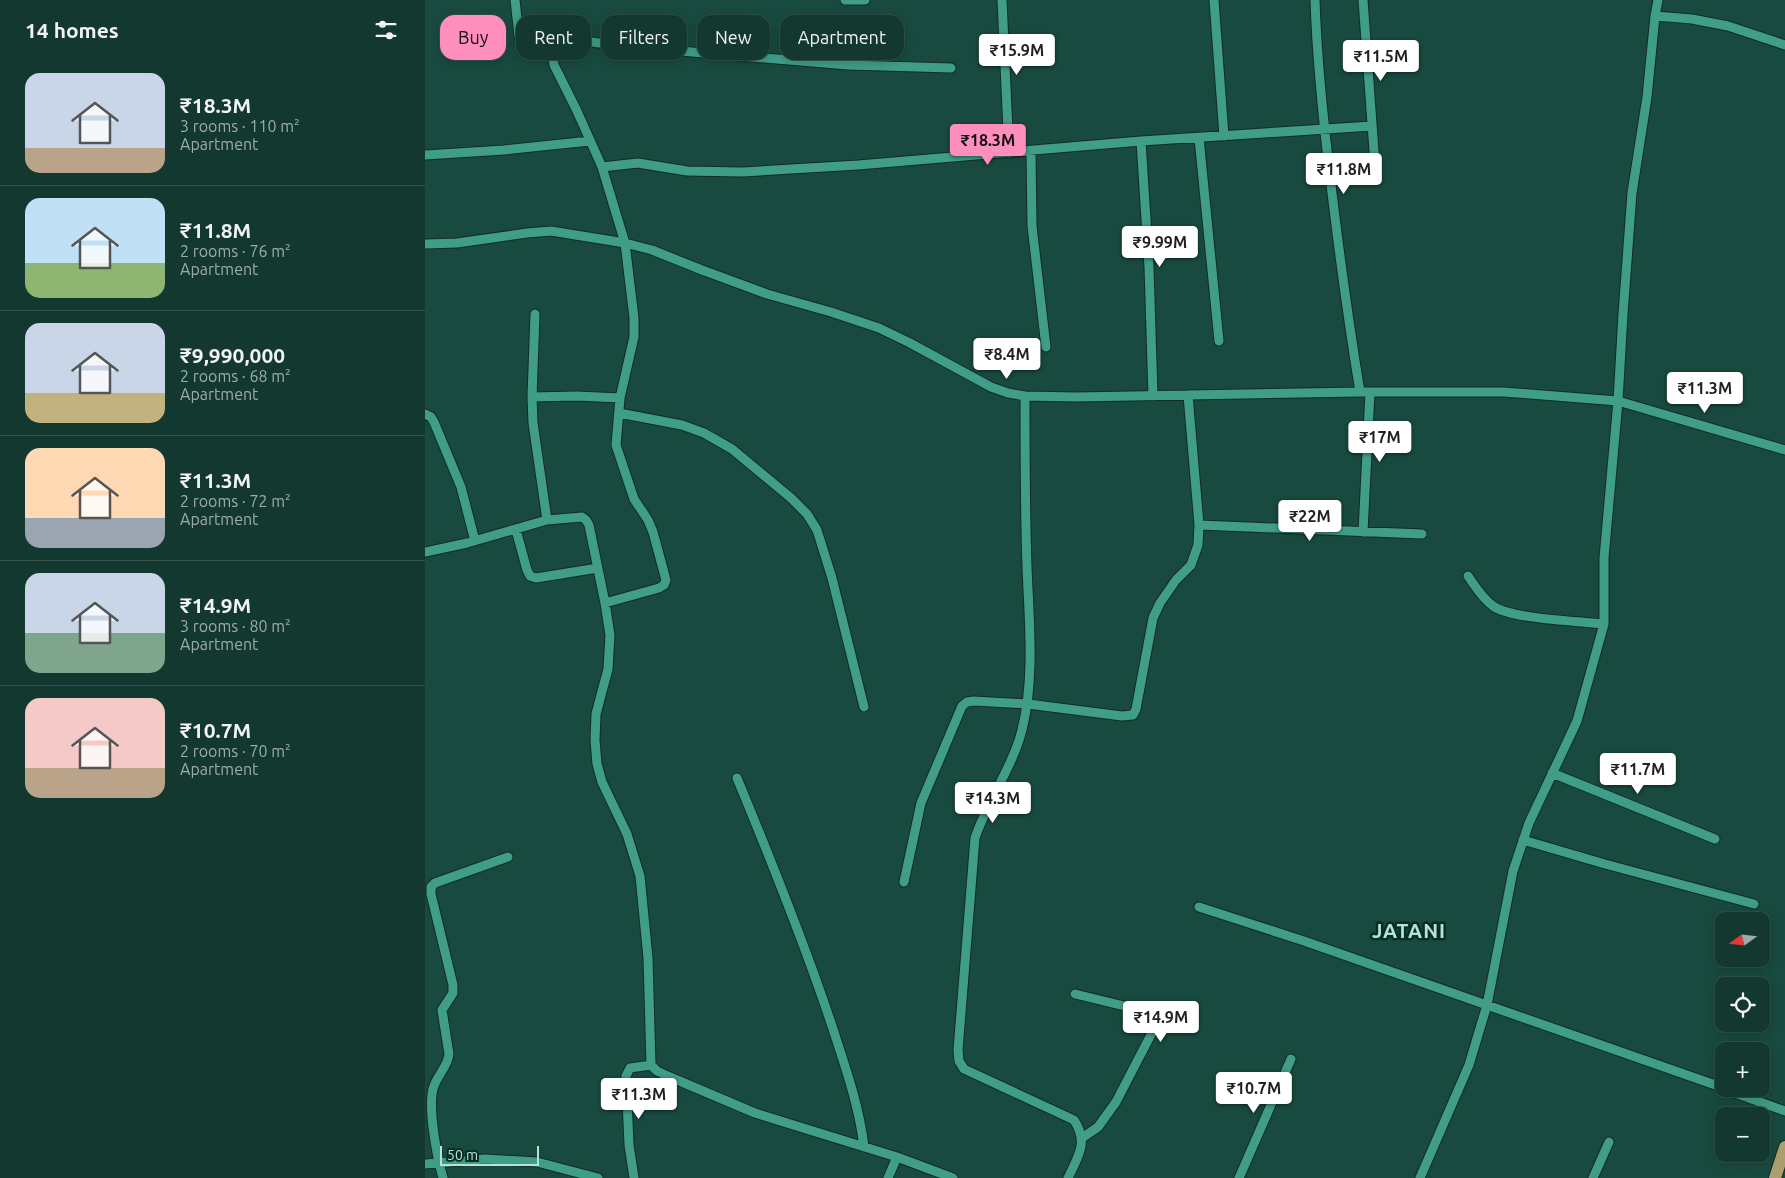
<!DOCTYPE html>
<meta charset="utf-8">
<style>
body{margin:0;font-family:Ubuntu,sans-serif;background:#20433b;color:#f1f3f6;height:100vh;display:flex;flex-direction:column;font-size:19px;white-space:nowrap}
*{box-sizing:border-box;margin:0}
p{font-size:16px;color:#9dacaa}
.icon{flex:none;width:28px;height:28px;fill:none;stroke:currentColor;stroke-width:2;stroke-linecap:round;stroke-linejoin:round}
.map{position:relative;flex:1;overflow:hidden}
.details{display:flex;flex-direction:column;background:#13382f;width:425px}
.details>*{flex:none}
.guide{position:absolute;left:15px;top:15px;width:475px;height:45px;display:flex;gap:10px}
.needle{width:32px;rotate:255deg}
.fabs{position:absolute;left:1290px;top:912px;display:grid;gap:10px}
.fabs a{display:grid;place-items:center;width:55px;height:55px;border-radius:10px;background:#13382f;box-shadow:0 2px 12px #0003,0 0 0 1px #32524b;font-size:25px}
.scale{position:absolute;left:15px;bottom:12px;width:99px;box-sizing:border-box;padding-left:5px;border:2px solid #b8e2d6;border-top:0;font-size:14px;line-height:18px;white-space:nowrap;color:#b8e2d6;-webkit-text-stroke:4px #052f26;paint-order:stroke}
.price{position:absolute;translate:-50% -42px;padding:0 11px;border-radius:5px;background:#fff;color:#222;font-size:16px;line-height:32px;filter:drop-shadow(0 1px 2px #0008)}
.price::after{content:'';position:absolute;left:50%;top:30px;width:15px;height:11px;margin-left:-8px;background:inherit;clip-path:polygon(0 0,100% 0,50% 100%)}
.price.current{background:#fe8ebb;color:#111}
ul{padding:0;list-style:none}
li{display:flex;align-items:center;gap:15px;height:125px;padding:0 25px}
li+li{border-top:1px solid #32524b}
li span{display:grid;place-items:center;flex:none;width:140px;height:100px;border-radius:15px;color:#555}
li>.icon{margin-inline-start:auto}
span .icon{width:60px;height:60px;fill:#fffc;stroke-width:1}
li b{font-size:21px}
h2{display:flex;justify-content:space-between;align-items:center;height:60px;padding:0 25px;font-size:21px}
.pill{padding:0 18px;border-radius:15px;background:#13382f;box-shadow:0 2px 12px #0003,0 0 0 1px #32524b;font-size:18px;line-height:45px}
.pill.current{background:#fe8ebb;color:#111}
main{display:flex;flex:1;min-height:0}
.map>svg:first-child{display:block}
</style>
<main>
<section class="details">
<h2>14 homes<svg class="icon" aria-label="filters" viewBox="0 0 24 24"><path d="M4 7h16M4 17h16"/><circle cx="9" cy="7" r="2"/><circle cx="15" cy="17" r="2"/></svg></h2>
<ul>
<li><span style="background:linear-gradient(#c9d6e8 75%,#b9a48a 0)"><svg class="icon" aria-label="home" viewBox="0 0 24 24"><path d="M3 11l9-7 9 7M6 9v11h12V9"/></svg></span><div><b>₹18.3M</b><p>3 rooms · 110 m²</p><p>Apartment</p></div></li>
<li><span style="background:linear-gradient(#bfe0f5 65%,#8fb573 0)"><svg class="icon" aria-label="home" viewBox="0 0 24 24"><path d="M3 11l9-7 9 7M6 9v11h12V9"/></svg></span><div><b>₹11.8M</b><p>2 rooms · 76 m²</p><p>Apartment</p></div></li>
<li><span style="background:linear-gradient(#c9d6e8 70%,#c2b280 0)"><svg class="icon" aria-label="home" viewBox="0 0 24 24"><path d="M3 11l9-7 9 7M6 9v11h12V9"/></svg></span><div><b>₹9,990,000</b><p>2 rooms · 68 m²</p><p>Apartment</p></div></li>
<li><span style="background:linear-gradient(#ffd9b3 70%,#9aa5b1 0)"><svg class="icon" aria-label="home" viewBox="0 0 24 24"><path d="M3 11l9-7 9 7M6 9v11h12V9"/></svg></span><div><b>₹11.3M</b><p>2 rooms · 72 m²</p><p>Apartment</p></div></li>
<li><span style="background:linear-gradient(#c9d6e8 60%,#7fa58c 0)"><svg class="icon" aria-label="home" viewBox="0 0 24 24"><path d="M3 11l9-7 9 7M6 9v11h12V9"/></svg></span><div><b>₹14.9M</b><p>3 rooms · 80 m²</p><p>Apartment</p></div></li>
<li><span style="background:linear-gradient(#f6c9c9 70%,#b9a48a 0)"><svg class="icon" aria-label="home" viewBox="0 0 24 24"><path d="M3 11l9-7 9 7M6 9v11h12V9"/></svg></span><div><b>₹10.7M</b><p>2 rooms · 70 m²</p><p>Apartment</p></div></li>
</ul>
</section>
<div class="map">
<svg width="1360" height="1178" viewBox="0 0 1360 1178">
<rect width="100%" height="100%" fill="#194a3f"/>
<g fill="none" stroke-linecap="round" stroke-linejoin="round">
<defs>
<path id="minor" d="M90 0 94 36 100 49 106 51 127 52
M420 0H440
M577 0 584 153
M789 0 799 136
M890 0C892 65 899 128 907 193 915 259 924 325 935 392
M938 0 950 165
M1230 16 1267 19 1303 26 1360 45
M774 138 794 341
M716 141 724 267 728 396
M606 151 607 226 621 347
M0 155 79 150 165 141
M177 167 213 163 262 171 318 172 433 165 716 141 947 126
M0 244 32 243 102 233 126 231 200 243 227 250 277 270 342 294 406 312 454 328 485 343 566 387 583 393 600 396 651 397 935 392H1079L1193 401 1360 450
M110 314 107 397 108 423 122 520
M600 396C600 453 600 510 602 567 604 620 610 678 597 730 588 766 562 802 550 838L533 1050 534 1061 539 1069 649 1120C664 1143 653 1156 643 1178
M107 397 152 396 195 398
M194 413 257 425 279 433 307 449 366 498 382 514 392 530 407 578 439 707
M0 414 6 417 9 422 36 487 50 541
M774 525 997 534
M91 530 102 570 105 576 111 578 173 568
M938 532 945 392
M0 552 42 543 122 520 157 517 161 520 164 525 180 603 185 635 183 669 171 714 170 740 172 764 177 782 202 834 215 876 223 958 226 1065 232 1071 245 1077 330 1113 472 1157 528 1178
M1043 576C1050 586 1057 598 1068 606 1086 619 1154 621 1179 624
M180 603 234 588 239 585 241 580 228 532 223 520 209 499 191 445 195 398 209 337V318L200 243 177 167 152 111 129 65 127 52 132 45 141 41 153 40 195 46 423 65 526 68
M1127 773 1290 839
M312 778C346 860 379 942 407 1026 420 1066 434 1105 439 1147
M1098 840 1180 864 1329 904
M479 882 496 803 537 706 542 702 549 701 603 704 697 716 708 715 711 709 728 618 735 603 751 580 766 565 773 545 774 525 763 395
M774 907 879 941 1299 1088
M650 994 724 1012 731 1016 732 1023 691 1102 673 1127 657 1138
M1299 1089 1360 1111
M0 1164 60 1159 112 1162 173 1178
M18 1178C12 1157 3 1110 8 1089 11 1076 23 1067 24 1054L17 1010 28 993V985L6 894V887L10 883 83 857
M209 1178 204 1145 201 1076 205 1068 226 1065
M463 1178 472 1157
M814 1178 866 1059
M995 1178 1044 1065 1062 1005 1088 871 1104 823 1152 721 1179 624V558L1193 401 1198 314 1207 193 1222 97 1230 16 1233 0
M1168 1178 1184 1142"/>
<path id="major" d="M1350 1178 1360 1147"/>
</defs>
<use href="#minor" stroke="#102d26" stroke-width="11"/>
<use href="#major" stroke="#102d26" stroke-width="14"/>
<use href="#minor" stroke="#409e88" stroke-width="9"/>
<use href="#major" stroke="#ad9e6f" stroke-width="12"/>
</g>
<g text-anchor="middle" dominant-baseline="central" stroke-width="5" stroke-linejoin="round" paint-order="stroke">
<g font-size="20" font-weight="bold" letter-spacing="1" fill="#b8e2d6" stroke="#052f26">
<text x="984" y="930">JATANI</text>
</g>
</g>
</svg>
<div class="fabs">
<a><svg class="needle" viewBox="-14 -14 28 28"><path d="M0-13l5 13h-10z" fill="#e53935"/><path d="M0 13l5-13h-10z" fill="#9dacaa"/></svg></a>
<a><svg class="icon" aria-label="locate" viewBox="0 0 24 24"><circle cx="12" cy="12" r="6"/><path d="M12 2v4M12 18v4M2 12h4M18 12h4"/></svg></a>
<a>+</a>
<a>−</a>
</div>
<div class="scale">50 m</div>
<b class="price" style="left:592px;top:76px">₹15.9M</b>
<b class="price" style="left:956px;top:82px">₹11.5M</b>
<b class="price current" style="left:563px;top:166px">₹18.3M</b>
<b class="price" style="left:919px;top:195px">₹11.8M</b>
<b class="price" style="left:735px;top:268px">₹9.99M</b>
<b class="price" style="left:582px;top:380px">₹8.4M</b>
<b class="price" style="left:1280px;top:414px">₹11.3M</b>
<b class="price" style="left:955px;top:463px">₹17M</b>
<b class="price" style="left:885px;top:542px">₹22M</b>
<b class="price" style="left:1213px;top:795px">₹11.7M</b>
<b class="price" style="left:568px;top:824px">₹14.3M</b>
<b class="price" style="left:736px;top:1043px">₹14.9M</b>
<b class="price" style="left:829px;top:1114px">₹10.7M</b>
<b class="price" style="left:214px;top:1120px">₹11.3M</b>
<div class="guide">
<a class="pill current">Buy</a>
<a class="pill">Rent</a>
<a class="pill">Filters</a>
<a class="pill">New</a>
<a class="pill">Apartment</a>
</div>
</div>
</main>
